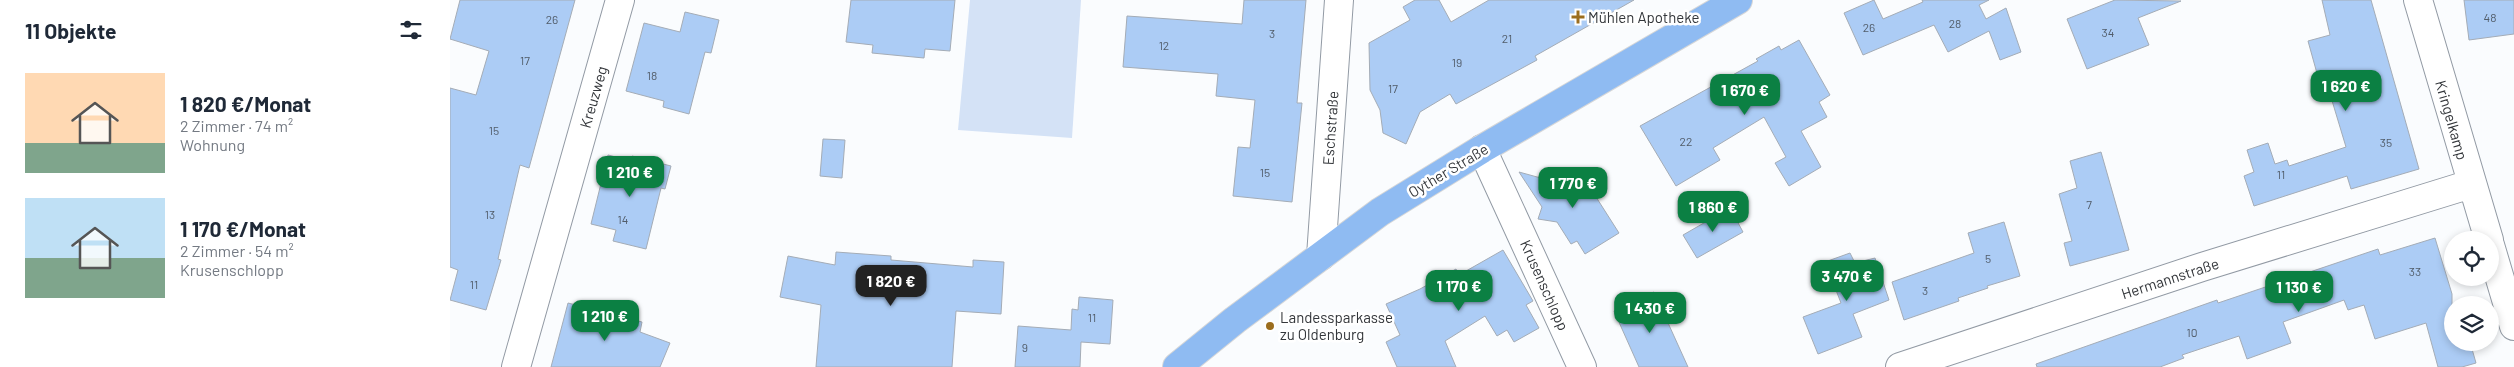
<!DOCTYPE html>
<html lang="de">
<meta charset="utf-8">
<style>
body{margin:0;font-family:Barlow,sans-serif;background:#f2f2f3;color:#1f2937;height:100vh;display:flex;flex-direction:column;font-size:19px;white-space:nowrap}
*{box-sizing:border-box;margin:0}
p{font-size:16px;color:#747a83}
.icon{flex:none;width:28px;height:28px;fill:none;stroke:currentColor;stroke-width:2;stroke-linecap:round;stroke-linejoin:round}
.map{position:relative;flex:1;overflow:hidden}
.drawer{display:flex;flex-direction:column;background:#fff;width:450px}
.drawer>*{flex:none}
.controls{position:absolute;left:1994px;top:231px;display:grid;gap:10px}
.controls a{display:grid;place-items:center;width:55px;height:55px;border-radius:50%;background:#fff;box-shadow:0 2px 8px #0003;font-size:25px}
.price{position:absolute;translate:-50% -42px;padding:0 11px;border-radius:10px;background:#0b8043;color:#fff;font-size:16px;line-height:32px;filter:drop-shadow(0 1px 2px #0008)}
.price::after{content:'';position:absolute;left:50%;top:30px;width:15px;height:11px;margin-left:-8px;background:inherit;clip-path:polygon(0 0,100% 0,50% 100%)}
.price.current{background:#222;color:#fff}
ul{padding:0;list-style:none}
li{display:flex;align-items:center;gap:15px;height:125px;padding:0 25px}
li span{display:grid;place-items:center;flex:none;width:140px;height:100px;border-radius:0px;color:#555}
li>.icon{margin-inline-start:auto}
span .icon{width:60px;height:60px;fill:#fffc;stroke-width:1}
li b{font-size:21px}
h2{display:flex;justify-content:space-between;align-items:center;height:60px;padding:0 25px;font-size:21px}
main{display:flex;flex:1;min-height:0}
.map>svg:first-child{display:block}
</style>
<main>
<section class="drawer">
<h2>11 Objekte<svg class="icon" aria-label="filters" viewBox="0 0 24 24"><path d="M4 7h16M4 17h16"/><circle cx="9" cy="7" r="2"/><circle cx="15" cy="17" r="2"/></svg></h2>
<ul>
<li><span style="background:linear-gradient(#ffd9b3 70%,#7fa58c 0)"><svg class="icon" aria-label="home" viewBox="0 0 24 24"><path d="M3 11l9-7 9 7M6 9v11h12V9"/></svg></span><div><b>1 820 €/Monat</b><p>2 Zimmer · 74 m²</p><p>Wohnung</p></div></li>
<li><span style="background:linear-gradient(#bfe0f5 60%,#7fa58c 0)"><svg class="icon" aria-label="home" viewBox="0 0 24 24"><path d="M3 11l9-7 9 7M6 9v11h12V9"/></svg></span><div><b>1 170 €/Monat</b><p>2 Zimmer · 54 m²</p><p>Krusenschlopp</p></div></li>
</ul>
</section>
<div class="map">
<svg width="2064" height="367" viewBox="0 0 2064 367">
<rect width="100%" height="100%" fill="#fafcfe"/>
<path fill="#d4e2f6" d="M520 0H631L622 138 508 130Z"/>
<path fill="#acccf5" stroke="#a4acb6" d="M10 0H125L79 168 70 165 48 259 51 260 36 310 0 300 8 270 0 267V88L26 95 39 51 0 39Z
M401 0H505L500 51 475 49 474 58 422 53 423 45 396 42Z
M794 0H856L847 103H852L842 202 783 196 788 147 800 148 805 100 766 96 768 74 673 67 677 16 792 24Z
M965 0H989L1001 22 1039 0H1184L1085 56 1087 60 1006 104 1000 94 970 112 956 144 933 133 930 110 920 90 919 43 960 20 953 7Z
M1424 0 1433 19 1473 2 1472 0H1539L1529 5 1536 19 1556 8 1571 52 1550 60 1539 31 1498 52 1484 25 1413 55 1394 13Z
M1665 0 1731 1 1688 18 1699 45 1637 69 1617 19Z
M1872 0H1921L1969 169 1901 189 1897 176 1804 206 1794 176 1804 172 1797 150 1818 143 1825 164 1837 160 1839 166 1896 147 1880 94 1873 95 1858 41 1880 35Z
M2014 0H2064V34L2019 40Z
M235 12 269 20 261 53 255 52 239 114 213 107 214 101 176 91 194 23 230 32Z
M1349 40 1380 95 1369 102 1377 117 1351 131 1371 167 1339 186 1325 163 1336 157 1314 117 1263 148 1270 160 1226 186 1190 126 1308 61 1306 59 1329 46 1331 50Z
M373 139 395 140 392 178 370 176Z
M1651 152 1679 250 1620 266 1614 243 1622 241 1609 194 1627 188 1620 161Z
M158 155 181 161 182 156 221 166 215 189 211 188 196 249 163 241 166 230 141 224Z
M1118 168 1126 179 1132 175 1169 233 1135 254 1127 241 1121 244 1107 222 1088 219 1092 207 1069 172 1098 180Z
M1280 208 1293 232 1247 258 1233 235Z
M1554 222 1570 276 1537 286 1538 288 1508 298 1509 301 1454 320 1442 282 1524 253 1518 233Z
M1985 238 2002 294V342H2020L2026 363 2012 367H1988L1976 323 1925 339 1914 305 1898 310 1894 300 1833 322 1841 343 1797 359 1789 336 1732 355 1734 358 1710 367H1587L1586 364 1767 300 1768 303 1928 249 1930 255Z
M1053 250 1083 301 1076 305 1089 328 1064 342 1057 330 1047 336 1035 316 995 341 1006 367H947L936 342 950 335 936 304 970 289 1006 269 1009 275Z
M386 252 441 256V260L523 267V260L554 262 551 314 506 311 502 367H366L371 305 330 297 338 256 385 265Z
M1400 253 1405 263 1425 258 1439 300 1403 314 1412 337 1368 354 1353 317 1391 303 1375 262Z
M1204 292 1238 367H1189L1164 311Z
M629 297 663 300 660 344 631 342 630 367H565L568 326 621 330 622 309 628 310Z
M118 303 192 322 190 332 220 343 210 367H101Z"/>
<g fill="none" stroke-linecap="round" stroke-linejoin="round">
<defs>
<path id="minor" d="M1968 0 2039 240
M1032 149 1132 367
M2040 245 2064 326
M871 256 889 0
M66 367 170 0
M1450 367 1752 267 2021 184"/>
<path id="major" d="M727 367 785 320 930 212 1032 149 1288 0"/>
</defs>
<use href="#minor" stroke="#929aa4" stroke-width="30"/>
<use href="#major" stroke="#d6d7d8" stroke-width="30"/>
<use href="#minor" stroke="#fff" stroke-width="28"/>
<use href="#major" stroke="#8fbbf2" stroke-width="28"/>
</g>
<g fill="#9b6d1e" stroke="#fff" stroke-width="2">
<path d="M1125.5 9.5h5v5h5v5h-5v5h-5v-5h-5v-5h5z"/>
<circle cx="820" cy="326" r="5"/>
</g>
<g text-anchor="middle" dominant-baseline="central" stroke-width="5" stroke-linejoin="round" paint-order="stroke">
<g font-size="12" fill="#515c69">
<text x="2040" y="17">48</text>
<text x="102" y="19">26</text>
<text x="1505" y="23">28</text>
<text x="1419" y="27">26</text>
<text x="1658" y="32">34</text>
<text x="822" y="33">3</text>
<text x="1057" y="38">21</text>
<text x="714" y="45">12</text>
<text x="75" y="60">17</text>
<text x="1007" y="62">19</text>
<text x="202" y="75">18</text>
<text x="943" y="88">17</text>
<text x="44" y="130">15</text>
<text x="1236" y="141">22</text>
<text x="1936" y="142">35</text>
<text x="815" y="172">15</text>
<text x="1831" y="174">11</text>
<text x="1639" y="204">7</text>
<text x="40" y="214">13</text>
<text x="173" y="219">14</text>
<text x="1538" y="258">5</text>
<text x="1965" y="271">33</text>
<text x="24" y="284">11</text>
<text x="1475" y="290">3</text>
<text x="642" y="317">11</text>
<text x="1742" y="332">10</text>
<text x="575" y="347">9</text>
</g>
<g font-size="15" fill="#33363a" stroke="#fff" text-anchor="start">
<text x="1138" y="17">Mühlen Apotheke</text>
<text x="830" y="317">Landessparkasse<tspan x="830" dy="17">zu Oldenburg</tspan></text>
</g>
<g font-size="15" fill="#33363a" stroke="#fff">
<text transform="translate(143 97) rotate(-74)">Kreuzweg</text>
<text transform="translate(2002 120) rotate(74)">Kringelkamp</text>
<text transform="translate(880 128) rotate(-86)">Eschstraße</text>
<text transform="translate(998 170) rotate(-31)">Oyther Straße</text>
<text transform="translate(1720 278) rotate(-18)">Hermannstraße</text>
<text transform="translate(1095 285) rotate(66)">Krusenschlopp</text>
</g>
</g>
</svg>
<div class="controls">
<a><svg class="icon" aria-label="locate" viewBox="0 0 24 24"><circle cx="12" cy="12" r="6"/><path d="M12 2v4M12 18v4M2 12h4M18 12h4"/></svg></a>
<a><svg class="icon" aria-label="layers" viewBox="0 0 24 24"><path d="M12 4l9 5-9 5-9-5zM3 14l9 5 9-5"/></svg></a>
</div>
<b class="price" style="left:1896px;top:112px">1 620 €</b>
<b class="price" style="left:1295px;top:116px">1 670 €</b>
<b class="price" style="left:180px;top:198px">1 210 €</b>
<b class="price" style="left:1123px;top:209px">1 770 €</b>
<b class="price" style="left:1263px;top:233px">1 860 €</b>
<b class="price" style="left:1397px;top:302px">3 470 €</b>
<b class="price current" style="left:441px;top:307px">1 820 €</b>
<b class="price" style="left:1009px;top:312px">1 170 €</b>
<b class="price" style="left:1849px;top:313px">1 130 €</b>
<b class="price" style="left:1200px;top:334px">1 430 €</b>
<b class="price" style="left:155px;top:342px">1 210 €</b>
</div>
</main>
